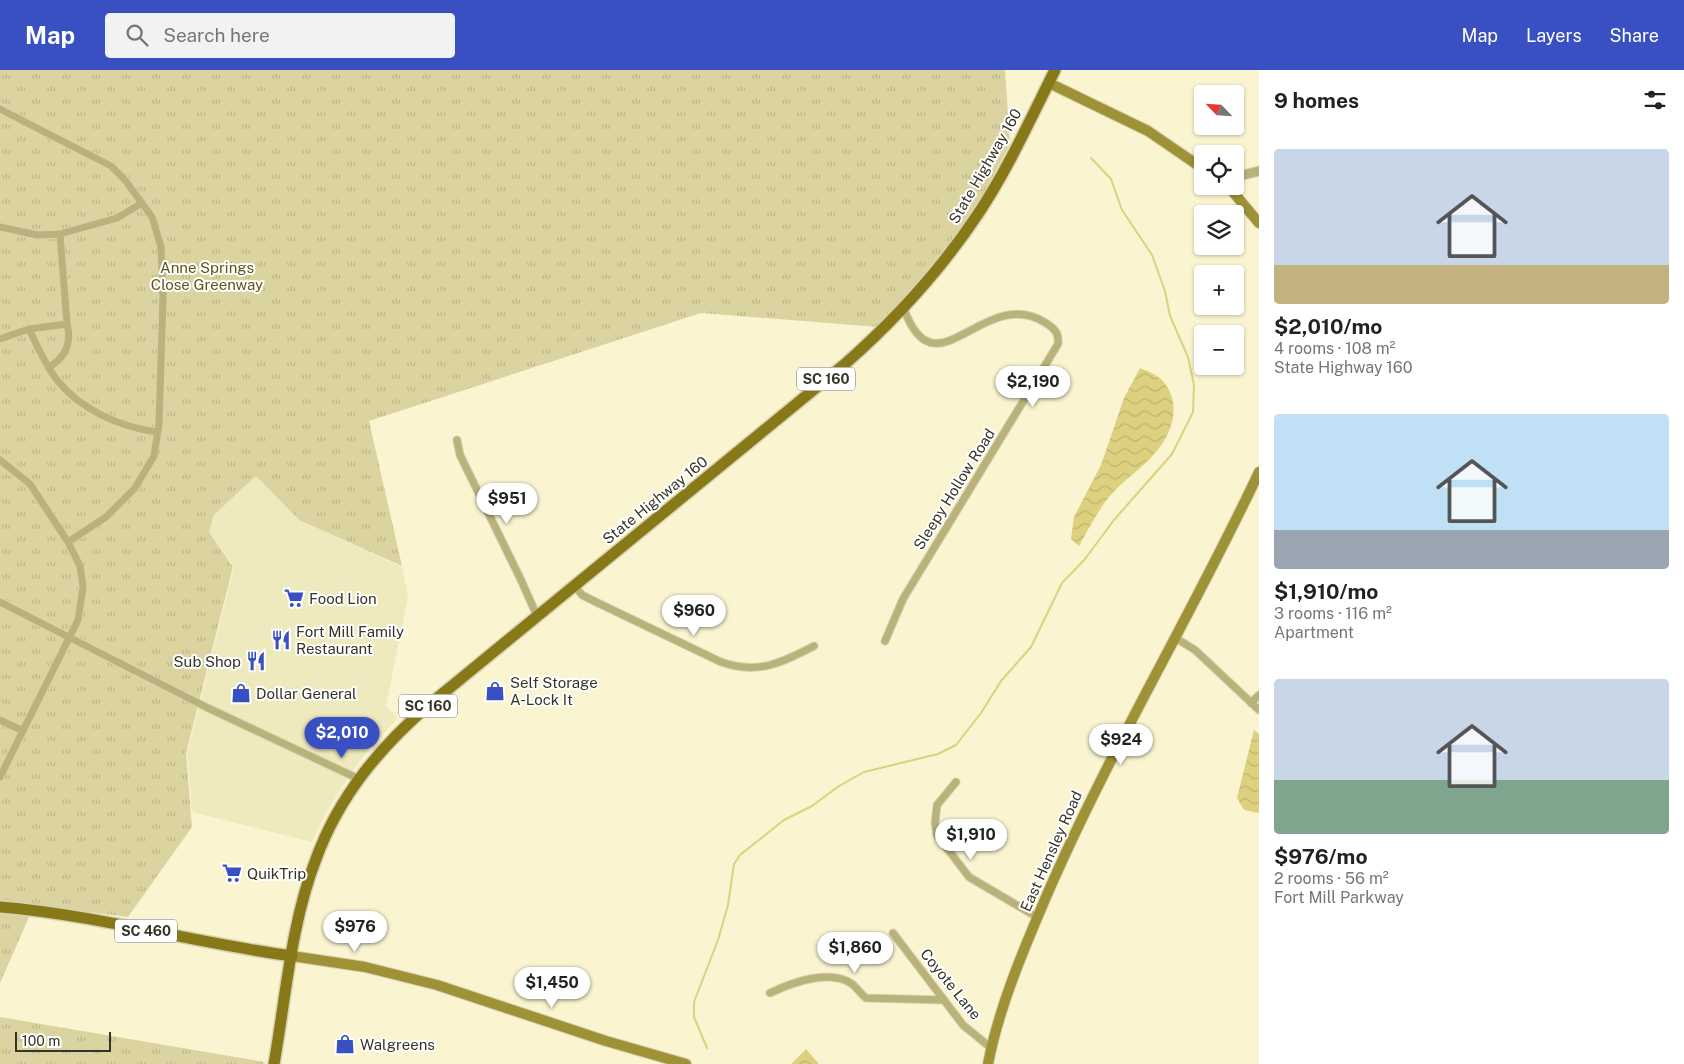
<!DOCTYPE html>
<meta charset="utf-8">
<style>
body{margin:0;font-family:"Public Sans",sans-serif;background:#f2f2f2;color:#222;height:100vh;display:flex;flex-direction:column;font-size:19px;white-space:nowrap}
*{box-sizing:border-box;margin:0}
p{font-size:16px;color:#767676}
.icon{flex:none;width:28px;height:28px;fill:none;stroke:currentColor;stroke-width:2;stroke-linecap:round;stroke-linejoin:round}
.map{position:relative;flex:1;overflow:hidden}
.panel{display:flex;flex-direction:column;background:#fff;width:425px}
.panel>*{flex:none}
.needle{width:32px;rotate:295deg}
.fabs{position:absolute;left:1194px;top:15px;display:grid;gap:10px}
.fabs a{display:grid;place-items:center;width:50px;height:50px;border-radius:5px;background:#fff;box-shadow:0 1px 4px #0004;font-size:25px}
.scale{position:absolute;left:15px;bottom:12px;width:96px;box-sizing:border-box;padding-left:5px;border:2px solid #363426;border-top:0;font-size:14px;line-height:18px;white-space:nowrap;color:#363426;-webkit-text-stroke:4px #fff;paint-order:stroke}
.price{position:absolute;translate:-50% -42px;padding:0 11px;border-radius:18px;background:#fff;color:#222;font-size:16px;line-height:32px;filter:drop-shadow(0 1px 2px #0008)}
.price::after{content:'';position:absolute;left:50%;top:30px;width:15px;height:11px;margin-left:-8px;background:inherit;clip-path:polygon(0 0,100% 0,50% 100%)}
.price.selected{background:#3950c3;color:#fff}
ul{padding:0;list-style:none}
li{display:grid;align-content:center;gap:10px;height:265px;padding:0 15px}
li span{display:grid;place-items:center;height:155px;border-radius:5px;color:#555}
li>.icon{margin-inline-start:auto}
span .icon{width:90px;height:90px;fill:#fffc;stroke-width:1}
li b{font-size:21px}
h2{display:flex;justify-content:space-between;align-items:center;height:60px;padding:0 15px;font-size:21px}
header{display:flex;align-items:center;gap:30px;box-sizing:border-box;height:70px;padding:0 25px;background:#3950c3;color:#fff}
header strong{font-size:24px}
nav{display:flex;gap:28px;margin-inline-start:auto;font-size:18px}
.search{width:350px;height:45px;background:#f2f2f2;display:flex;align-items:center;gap:12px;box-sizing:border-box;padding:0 18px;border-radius:5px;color:#767676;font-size:19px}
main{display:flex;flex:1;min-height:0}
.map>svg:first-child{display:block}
</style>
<header>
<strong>Map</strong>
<div class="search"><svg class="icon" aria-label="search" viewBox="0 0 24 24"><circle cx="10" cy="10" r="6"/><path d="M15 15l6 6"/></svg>Search here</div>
<nav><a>Map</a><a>Layers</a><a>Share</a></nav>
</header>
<main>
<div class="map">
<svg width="1259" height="994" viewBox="0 0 1259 994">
<defs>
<pattern id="park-tufts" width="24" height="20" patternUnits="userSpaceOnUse" patternTransform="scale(1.25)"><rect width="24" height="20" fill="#dbd4a1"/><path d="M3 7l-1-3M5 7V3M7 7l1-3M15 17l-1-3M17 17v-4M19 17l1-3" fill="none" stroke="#bdb78a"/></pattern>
<pattern id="water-waves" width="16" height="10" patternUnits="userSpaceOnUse" patternTransform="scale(1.25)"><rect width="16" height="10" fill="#ddd17f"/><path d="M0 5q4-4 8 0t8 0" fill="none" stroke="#beb46e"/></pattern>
</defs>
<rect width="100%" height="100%" fill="#faf5d0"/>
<path fill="#efe9be" d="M256 406 299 450 402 497 408 527 386 636 398 648 369 679 349 706 326 743 312 772 192 742 187 683 234 497 209 462 214 445Z"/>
<path fill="url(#park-tufts)" d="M0 0H1005L1010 74 975 140 933 200 878 257 701 243 369 351 402 496 299 450 256 406 214 445 209 462 233 497 186 683 192 757 128 847 0 830Z
M0 843 30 845 0 913Z
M0 947 265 992 264 994H0Z"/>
<path fill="url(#water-waves)" d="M1140 298C1147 301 1155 304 1161 309 1182 330 1174 362 1156 382 1142 399 1123 410 1109 427 1097 442 1088 460 1079 476L1071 469 1074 447 1101 395 1124 328Z
M1254 660 1259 664V743L1244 740 1237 728Z
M806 979 819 994H791Z"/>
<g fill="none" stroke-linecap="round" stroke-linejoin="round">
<path stroke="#ddd17f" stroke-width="2" d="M707 978 694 947V932L718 870 728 835 734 794 740 785 784 750 812 736 839 716 864 702 938 684 956 675 981 643 1001 611 1031 577 1062 513 1085 489 1114 450 1172 384 1193 342 1194 315 1188 287 1170 246 1165 221 1152 185 1122 140 1111 109 1091 88"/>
<defs>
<path id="minor" d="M0 39 111 96 125 110 152 147 161 177 163 227 159 354 154 386 135 418 106 447 68 472
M0 157 37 165 60 164
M29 259C37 276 46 296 57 310 81 340 120 357 157 362
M0 269 29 259 67 254 60 164 117 148 142 133
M49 297C66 287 72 273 67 254
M457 370 460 385 521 510 537 546
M0 390 30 414 68 472 80 496 83 517 78 550 0 707
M574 515 582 525 598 533 721 592C758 605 781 593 814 576
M0 532 208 638 359 709
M1174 567 1195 580 1259 640
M885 571 903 529 1058 274C1059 263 1055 259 1046 253 984 213 936 327 904 239
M1251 633 1259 625
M0 650 23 661
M956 712 937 735 935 753 937 765 969 807 1037 847
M893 863 963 955 991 978
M770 923C791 913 830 898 852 914 857 918 861 924 866 928L944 930"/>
<path id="tertiary" d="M1235 107 1259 101"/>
<path id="secondary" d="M1049 13 1148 61 1202 98
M1228 116 1259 153
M292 886 365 897 437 915 606 971 686 994
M988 994C999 937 1023 881 1046 827 1109 681 1192 545 1259 402"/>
<path id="primary" d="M0 837C98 845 194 873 292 886
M274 994C286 926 291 853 316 789 339 726 380 677 430 634L845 294C896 249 940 201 978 144 1008 99 1031 48 1055 0"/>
</defs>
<use href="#minor" stroke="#d7d2b1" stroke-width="9"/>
<use href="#tertiary" stroke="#d7d2b1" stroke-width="11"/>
<use href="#secondary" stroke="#d7d2b1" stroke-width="12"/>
<use href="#primary" stroke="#d7d2b1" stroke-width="14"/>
<use href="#minor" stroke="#bab27b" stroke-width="7"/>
<use href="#tertiary" stroke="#bab27b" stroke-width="9"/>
<use href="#secondary" stroke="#9f9136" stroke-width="10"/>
<use href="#primary" stroke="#877918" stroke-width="11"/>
</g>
<defs>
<symbol id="supermarket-bare" viewBox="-9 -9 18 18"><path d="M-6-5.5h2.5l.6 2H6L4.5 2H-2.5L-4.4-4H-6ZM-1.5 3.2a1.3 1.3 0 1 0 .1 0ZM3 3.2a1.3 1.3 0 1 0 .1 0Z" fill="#3950c3" stroke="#fff" stroke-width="2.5" paint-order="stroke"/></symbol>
<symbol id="restaurant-bare" viewBox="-9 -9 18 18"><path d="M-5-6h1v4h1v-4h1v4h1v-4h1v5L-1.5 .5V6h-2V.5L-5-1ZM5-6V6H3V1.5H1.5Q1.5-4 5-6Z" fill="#3950c3" stroke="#fff" stroke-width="2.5" paint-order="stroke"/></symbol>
<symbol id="shop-bare" viewBox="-9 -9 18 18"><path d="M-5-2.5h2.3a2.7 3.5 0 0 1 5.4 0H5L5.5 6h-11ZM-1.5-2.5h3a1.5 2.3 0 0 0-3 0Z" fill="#3950c3" stroke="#fff" stroke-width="2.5" paint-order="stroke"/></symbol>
</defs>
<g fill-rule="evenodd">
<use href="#supermarket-bare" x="280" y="514" width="28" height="28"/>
<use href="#restaurant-bare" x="267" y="556" width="28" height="28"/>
<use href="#restaurant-bare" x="242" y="577" width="28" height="28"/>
<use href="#shop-bare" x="481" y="607" width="28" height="28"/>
<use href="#shop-bare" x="227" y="609" width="28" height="28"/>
<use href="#supermarket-bare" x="218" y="789" width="28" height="28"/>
<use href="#shop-bare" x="331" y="960" width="28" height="28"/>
</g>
<g text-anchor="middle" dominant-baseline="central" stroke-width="4" stroke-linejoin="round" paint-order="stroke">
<g fill="#fff" stroke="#727167" stroke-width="1">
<rect x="797" y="297.5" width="58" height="23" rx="4"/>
<rect x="399" y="624.5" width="58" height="23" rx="4"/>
<rect x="115" y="849.5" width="62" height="23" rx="4"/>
</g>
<g font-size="14" font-weight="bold" fill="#363426">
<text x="826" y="309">SC 160</text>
<text x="428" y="636">SC 160</text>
<text x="146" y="861">SC 460</text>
</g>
<g font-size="15" fill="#363426" stroke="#fff">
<text transform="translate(985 96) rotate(-60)">State Highway 160</text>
<text transform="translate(954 419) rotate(-58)">Sleepy Hollow Road</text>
<text transform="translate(655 430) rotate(-39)">State Highway 160</text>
<text transform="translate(1051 781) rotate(-66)">East Hensley Road</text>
<text transform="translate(951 914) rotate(51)">Coyote Lane</text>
</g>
<g font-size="15" fill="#5f5618" stroke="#fff">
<text x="207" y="197">Anne Springs<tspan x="207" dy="17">Close Greenway</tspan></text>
</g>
<g font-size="15" fill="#363426" stroke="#fff" text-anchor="start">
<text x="309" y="528">Food Lion</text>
<text x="296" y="561">Fort Mill Family<tspan x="296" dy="17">Restaurant</tspan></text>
<text x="241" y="591" text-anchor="end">Sub Shop</text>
<text x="510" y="612">Self Storage<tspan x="510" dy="17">A-Lock It</tspan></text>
<text x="256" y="623">Dollar General</text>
<text x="247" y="803">QuikTrip</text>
<text x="360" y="974">Walgreens</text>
</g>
</g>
</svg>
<div class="fabs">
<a><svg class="needle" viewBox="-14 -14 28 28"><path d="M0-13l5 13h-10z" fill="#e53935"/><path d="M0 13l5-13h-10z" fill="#767676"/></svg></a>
<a><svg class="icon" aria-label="locate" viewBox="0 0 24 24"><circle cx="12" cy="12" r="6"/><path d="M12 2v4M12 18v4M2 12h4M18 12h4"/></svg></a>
<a><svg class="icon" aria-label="layers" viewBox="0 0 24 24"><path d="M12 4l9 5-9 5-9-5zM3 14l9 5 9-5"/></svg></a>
<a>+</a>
<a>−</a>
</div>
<div class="scale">100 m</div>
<b class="price" style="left:1033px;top:338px">$2,190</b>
<b class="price" style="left:507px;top:455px">$951</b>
<b class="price" style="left:694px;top:567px">$960</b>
<b class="price selected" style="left:342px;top:689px">$2,010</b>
<b class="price" style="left:1121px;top:696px">$924</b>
<b class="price" style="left:971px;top:791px">$1,910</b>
<b class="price" style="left:355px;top:883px">$976</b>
<b class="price" style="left:855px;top:904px">$1,860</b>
<b class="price" style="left:552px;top:939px">$1,450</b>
</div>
<section class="panel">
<h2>9 homes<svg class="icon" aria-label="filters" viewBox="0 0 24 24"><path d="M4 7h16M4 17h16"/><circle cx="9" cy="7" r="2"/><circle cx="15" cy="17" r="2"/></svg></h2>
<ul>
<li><span style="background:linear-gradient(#c9d6e8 75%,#c2b280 0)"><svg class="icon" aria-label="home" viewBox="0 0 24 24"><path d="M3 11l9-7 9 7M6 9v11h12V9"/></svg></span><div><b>$2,010/mo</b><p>4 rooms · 108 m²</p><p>State Highway 160</p></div></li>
<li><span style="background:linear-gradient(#bfe0f5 75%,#9aa5b1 0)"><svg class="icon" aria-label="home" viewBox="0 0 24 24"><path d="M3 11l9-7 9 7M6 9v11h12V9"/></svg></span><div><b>$1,910/mo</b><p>3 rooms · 116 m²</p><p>Apartment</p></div></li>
<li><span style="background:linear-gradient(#c9d6e8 65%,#7fa58c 0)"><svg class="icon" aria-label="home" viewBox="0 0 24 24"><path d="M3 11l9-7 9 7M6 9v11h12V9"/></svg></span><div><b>$976/mo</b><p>2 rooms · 56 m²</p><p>Fort Mill Parkway</p></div></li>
</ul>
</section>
</main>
